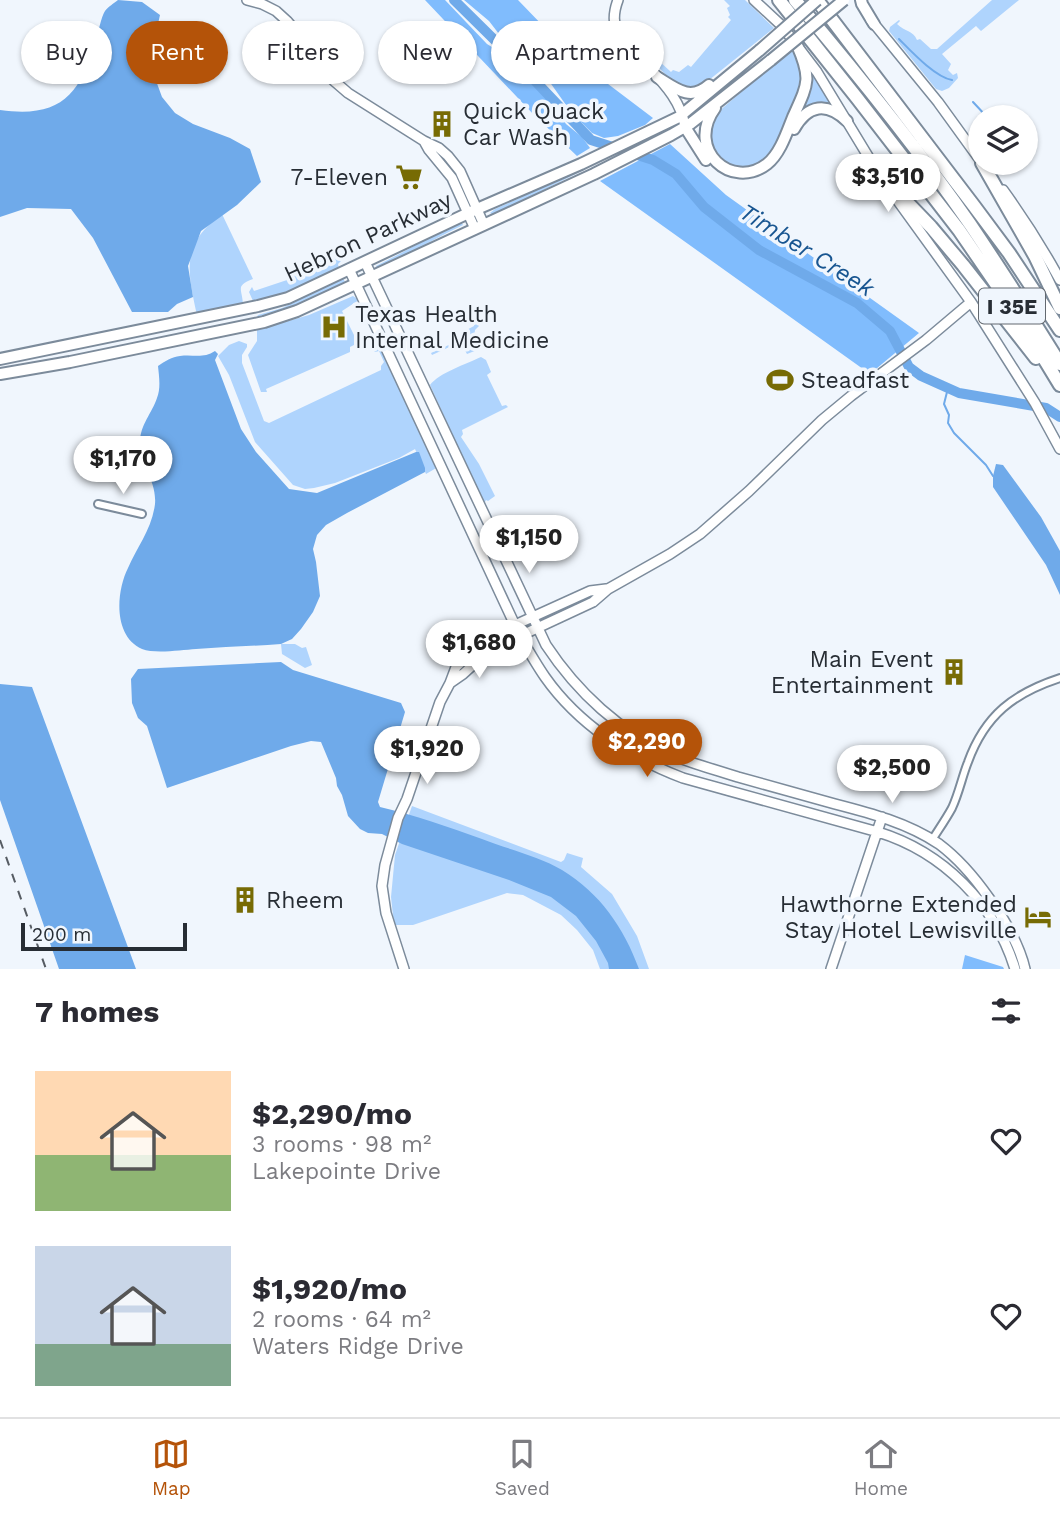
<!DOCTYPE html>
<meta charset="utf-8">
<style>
body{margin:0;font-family:"Work Sans",sans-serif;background:#f7f7f7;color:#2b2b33;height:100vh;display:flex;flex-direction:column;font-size:26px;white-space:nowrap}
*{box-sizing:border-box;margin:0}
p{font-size:23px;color:#7c7c81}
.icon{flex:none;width:38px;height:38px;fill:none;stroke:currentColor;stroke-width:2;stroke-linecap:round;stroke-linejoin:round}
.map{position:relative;height:969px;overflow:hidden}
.panel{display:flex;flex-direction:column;background:#fff;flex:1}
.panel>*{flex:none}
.guide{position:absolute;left:21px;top:21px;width:700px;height:63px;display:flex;gap:14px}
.buttons{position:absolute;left:968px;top:105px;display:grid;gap:14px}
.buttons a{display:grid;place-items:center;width:70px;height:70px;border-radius:50%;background:#fff;box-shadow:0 2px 5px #0004;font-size:35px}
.scale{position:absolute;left:21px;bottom:18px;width:166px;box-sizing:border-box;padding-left:7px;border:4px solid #272d34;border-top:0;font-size:19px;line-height:24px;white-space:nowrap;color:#272d34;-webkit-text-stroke:5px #f0f6fd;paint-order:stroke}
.price{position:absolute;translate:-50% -60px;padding:0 16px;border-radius:24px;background:#fff;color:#222;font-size:23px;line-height:46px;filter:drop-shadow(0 2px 4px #0008)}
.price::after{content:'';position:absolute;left:50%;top:42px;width:21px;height:16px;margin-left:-10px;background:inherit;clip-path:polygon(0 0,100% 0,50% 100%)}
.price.on{background:#b45309;color:#fff}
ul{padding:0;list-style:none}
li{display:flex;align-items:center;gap:21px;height:175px;padding:0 35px}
li span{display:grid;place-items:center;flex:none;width:196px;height:140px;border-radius:0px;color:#555}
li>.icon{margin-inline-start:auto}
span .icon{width:84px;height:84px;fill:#fffc;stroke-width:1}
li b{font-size:30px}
h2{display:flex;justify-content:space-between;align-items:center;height:84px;padding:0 35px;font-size:30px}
.tag{padding:0 24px;border-radius:32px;background:#fff;box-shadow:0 2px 5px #0004;font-size:24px;line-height:63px}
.tag.on{background:#b45309;color:#fff}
.tab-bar{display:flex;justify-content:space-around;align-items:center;height:98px;border-top:2px solid #e1e1e2;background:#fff;font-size:19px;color:#7c7c81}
.tab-bar a{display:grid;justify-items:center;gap:4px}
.tab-bar .on{color:#b45309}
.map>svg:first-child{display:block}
</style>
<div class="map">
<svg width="1060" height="969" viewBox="0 0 1060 969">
<rect width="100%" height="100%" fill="#f0f6fd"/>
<path fill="#afd4fd" d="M724 0H745L774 28 704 84C683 97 668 76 653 62V59L657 56 660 57 658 60 671 72 673 70 679 72 688 65 691 67 731 20 728 17 730 15 727 8 730 6Z
M992 0H1019L981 31 976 26 942 54 951 64 948 70 953 75 957 73 958 78 949 88 942 91 936 89 889 31 890 27 899 20 900 21 897 24C905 32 913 30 917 40L920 39 931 49H937Z
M792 48 799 57 803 71 801 91 770 158 758 166 741 167 726 164 715 154 710 146 709 131 718 112Z
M811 72 814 75 833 105 800 117Z
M583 166 586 169 493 215 490 213 495 209 522 197 540 185Z
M222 214 253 279C235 286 242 288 243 304L197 315C187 269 181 244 222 214Z
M461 222 463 225C434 239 407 255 378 269L376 266 378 265C406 251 433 235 461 222Z
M331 247 335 248 341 261 338 264 339 269C312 282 285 296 256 303L253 301 249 292 252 287 254 291 287 280 286 276 293 273 296 277 320 266 318 262 320 260H325L328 254 332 252 330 248Z
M343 278 345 282 296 307 260 318 257 317 258 315 282 308Z
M353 296 359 300 342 311 358 343 350 347V352L266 389 267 392H261L248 355 257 341V330L309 315Z
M475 320 477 321 479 326 475 330 474 337 471 339 473 345 477 343 479 345 477 350 467 354 462 345 458 343 432 355 431 353 462 339 461 333 474 326Z
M239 341 247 344V347L242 355V363L264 421 269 423 381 370V366L384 362 379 351 375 352 373 350 380 347 383 348 438 467 426 474 415 449 399 458 335 483 314 488 305 489 293 485 255 442 229 375 218 356 229 345Z
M481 357 486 360 491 372 487 375 502 406 506 405 508 407 462 430 463 434 461 437 479 464 495 496 488 501 486 500 485 502H483L430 385C439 373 466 364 481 357Z
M281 644H295L302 648 306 647 312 665 305 668 282 654Z
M412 806 561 862 564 860 567 853 583 858 581 867 612 894 637 936 649 969H600L593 950 577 930 561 915 523 895 507 893 413 925H394L391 897 395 855Z"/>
<path fill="#80bcfd" d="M425 0H445L487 44 505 55 522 71 554 107 566 124 582 137 590 148 577 156 534 115Z
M464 0H518L575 59 653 118 645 125 618 136 604 138 592 133 571 112 549 81 519 47H509L489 21Z
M670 144 726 195 919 333 870 374 600 181Z
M965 955 1003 967 1004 969H962Z"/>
<path fill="#6faaea" d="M118 0 142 2 160 15 151 55 155 78 162 97 175 113 193 124 230 138 250 149 261 182 237 205 201 231 188 266 193 297 177 304 168 312H132L93 238 71 209 27 208 0 217V110C59 118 79 97 95 43 98 34 101 17 105 11 108 7 114 3 118 0Z
M215 351 218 354 215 360 241 429 256 452 289 489 317 493 416 452H419L425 468V472L347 513 326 525 317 535 313 549 316 562 320 596 313 612 301 629 292 639 281 644C253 646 224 647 196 649 181 650 155 654 142 649 113 636 116 592 128 568 137 547 152 529 155 504 157 481 140 464 140 442 140 425 152 413 157 398 161 388 159 376 158 366 165 361 172 357 180 356 193 354 203 359 215 351Z
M996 464 1003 465 1041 517 1060 551V595L1046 565 993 487V476Z
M281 662 293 670 401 703 405 712 378 802 380 807C415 815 448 827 482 839 507 849 539 856 562 870 600 893 624 928 639 969H609L608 963 596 941 576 916 551 897 509 880 402 844 382 834 368 833 360 829 348 816 342 795 337 786 336 778 321 742 311 741 291 746 167 788 147 726 138 718 132 703 131 679 138 669Z
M0 684 32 687 136 969H59L0 800Z"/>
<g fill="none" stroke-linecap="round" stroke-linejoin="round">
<path stroke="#6faaea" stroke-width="2" d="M899 39C911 51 935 77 952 80
M973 102 987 117
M948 388 944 404 949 415 948 423 954 433 986 465 993 476"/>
<path stroke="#6faaea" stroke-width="10" d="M454 0 521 66 591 140 653 160 676 174 704 207 759 250 857 303 890 331 909 367 921 376 959 393 1046 408 1060 417"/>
<defs>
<path id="street" d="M98 504 142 514
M932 840C939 829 946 819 952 808 959 793 962 777 968 762 985 715 1014 693 1060 678"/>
<path id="secondary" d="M247 0 262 4 276 11 287 21 299 35 333 80 348 93 424 141 439 148 448 156 460 171 484 225
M618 0C605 34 628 47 649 68 666 85 682 104 685 127
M754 0 782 26 817 72 880 176
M871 20 938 102 980 160
M424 141 429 150 452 178 475 229
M890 190 971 302 1035 403 1060 449
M1003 190C1024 219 1043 249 1060 280
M365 262 546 645C577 692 620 732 672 755 693 764 716 770 738 777 770 786 803 795 835 804 870 813 908 823 939 844 959 859 975 878 989 898 1005 920 1019 943 1025 969
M349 269 520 636C528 650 536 664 545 677 578 724 630 758 683 778L878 832C943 852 995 904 1015 969
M450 683 463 674 484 655 520 636 593 602 608 589 670 554 700 534 749 491 822 420 851 396 926 340 971 302
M404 969 386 913 382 886 385 865 398 818 407 799 440 702 450 683 456 667 476 648 515 625 590 591 606 589
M831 969 882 817"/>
<path id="primary" d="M861 0 862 4 874 24
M657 77C675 88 690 102 709 85
M715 108C685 150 732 191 767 164 780 154 787 132 793 117 808 84 812 79 797 45
M685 127 706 160
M794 129C808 104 827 102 847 121
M0 359 258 306 288 298 477 209 581 164 679 117 760 50
M0 374 70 362 264 322 297 311 594 174 671 135 690 124 771 60"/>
<path id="highway" d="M779 0 857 98 959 230 1018 316 1060 385
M795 0C856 72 916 146 970 224 1001 270 1031 317 1060 364
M817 0 974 206 1009 253 1060 330
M982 163 1035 256 1060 308
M878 172 931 227 963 265 1036 358"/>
</defs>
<use href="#street" stroke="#7c8b9b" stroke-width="10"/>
<use href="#secondary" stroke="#7c8b9b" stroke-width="12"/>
<use href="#primary" stroke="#7c8b9b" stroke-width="14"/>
<use href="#highway" stroke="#7c8b9b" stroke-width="16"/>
<use href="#street" stroke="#fff" stroke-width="6"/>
<use href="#secondary" stroke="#fff" stroke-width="9"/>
<use href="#primary" stroke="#fff" stroke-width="10"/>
<use href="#highway" stroke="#fff" stroke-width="12"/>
<path stroke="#565c63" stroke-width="2" stroke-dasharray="9 9" stroke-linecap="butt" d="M0 840 46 969"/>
<defs>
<path id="primary-bridge" d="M760 50 817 0
M771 60 844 0"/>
</defs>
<use href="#primary-bridge" stroke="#7c8b9b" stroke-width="14" stroke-linecap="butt"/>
<use href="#primary-bridge" stroke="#fff" stroke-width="10"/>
</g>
<defs>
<symbol id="building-bare" viewBox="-9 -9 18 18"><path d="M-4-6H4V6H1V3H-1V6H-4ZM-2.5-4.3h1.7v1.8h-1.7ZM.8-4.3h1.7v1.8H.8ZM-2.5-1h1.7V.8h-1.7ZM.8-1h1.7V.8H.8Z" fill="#776b04" stroke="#f0f6fd" stroke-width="2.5" paint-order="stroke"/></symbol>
<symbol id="supermarket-bare" viewBox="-9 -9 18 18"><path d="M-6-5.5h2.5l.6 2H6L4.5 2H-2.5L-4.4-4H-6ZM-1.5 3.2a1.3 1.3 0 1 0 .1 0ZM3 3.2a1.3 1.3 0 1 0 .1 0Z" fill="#776b04" stroke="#f0f6fd" stroke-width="2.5" paint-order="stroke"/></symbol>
<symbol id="hospital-bare" viewBox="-9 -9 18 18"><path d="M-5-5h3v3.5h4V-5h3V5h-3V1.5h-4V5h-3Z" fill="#776b04" stroke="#f0f6fd" stroke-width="2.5" paint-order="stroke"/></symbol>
<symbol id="stadium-bare" viewBox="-9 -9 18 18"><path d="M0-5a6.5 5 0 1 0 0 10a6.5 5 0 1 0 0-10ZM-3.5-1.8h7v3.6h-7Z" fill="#776b04" stroke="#f0f6fd" stroke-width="2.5" paint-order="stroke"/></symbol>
<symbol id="hotel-bare" viewBox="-9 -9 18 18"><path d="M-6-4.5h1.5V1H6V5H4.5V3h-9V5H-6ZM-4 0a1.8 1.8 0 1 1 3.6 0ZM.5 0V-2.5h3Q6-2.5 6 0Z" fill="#776b04" stroke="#f0f6fd" stroke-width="2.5" paint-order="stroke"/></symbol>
</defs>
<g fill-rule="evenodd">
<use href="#building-bare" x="423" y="105" width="38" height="38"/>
<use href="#supermarket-bare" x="390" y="158" width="38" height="38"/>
<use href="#hospital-bare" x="315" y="308" width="38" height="38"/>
<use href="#stadium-bare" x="761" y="361" width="38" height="38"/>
<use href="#building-bare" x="935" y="653" width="38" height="38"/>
<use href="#building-bare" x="226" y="881" width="38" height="38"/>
<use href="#hotel-bare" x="1019" y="898" width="38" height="38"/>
</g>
<g text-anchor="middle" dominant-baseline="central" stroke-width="7" stroke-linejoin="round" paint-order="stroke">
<rect fill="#f0f6fd" stroke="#636970" stroke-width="2" x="979" y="288.5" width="66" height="35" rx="5"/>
<g font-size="21" font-weight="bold" fill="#272d34">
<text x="1012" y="306">I 35E</text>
</g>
<g font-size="23" fill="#272d34" stroke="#f0f6fd" text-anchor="start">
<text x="463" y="111">Quick Quack<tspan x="463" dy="26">Car Wash</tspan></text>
<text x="388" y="177" text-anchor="end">7-Eleven</text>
<text x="355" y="314">Texas Health<tspan x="355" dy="26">Internal Medicine</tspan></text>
<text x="801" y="380">Steadfast</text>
<text x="933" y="659" text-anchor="end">Main Event<tspan x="933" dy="26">Entertainment</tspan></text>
<text x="266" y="900">Rheem</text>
<text x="1017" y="904" text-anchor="end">Hawthorne Extended<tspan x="1017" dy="26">Stay Hotel Lewisville</tspan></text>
</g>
<g font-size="23" fill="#272d34" stroke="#f0f6fd">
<text transform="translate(368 237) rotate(-25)">Hebron Parkway</text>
</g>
<g font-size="24" font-style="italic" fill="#195691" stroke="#f0f6fd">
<text transform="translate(807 250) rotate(32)">Timber Creek</text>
</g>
</g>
</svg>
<div class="buttons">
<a><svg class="icon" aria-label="layers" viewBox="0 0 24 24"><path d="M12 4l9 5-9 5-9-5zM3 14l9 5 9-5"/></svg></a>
</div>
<div class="scale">200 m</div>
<b class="price" style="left:888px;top:214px">$3,510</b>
<b class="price" style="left:123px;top:496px">$1,170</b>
<b class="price" style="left:529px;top:575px">$1,150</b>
<b class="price" style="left:479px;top:680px">$1,680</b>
<b class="price on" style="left:647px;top:779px">$2,290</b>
<b class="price" style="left:427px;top:786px">$1,920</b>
<b class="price" style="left:892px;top:805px">$2,500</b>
<div class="guide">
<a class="tag">Buy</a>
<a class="tag on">Rent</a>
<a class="tag">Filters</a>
<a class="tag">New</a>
<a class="tag">Apartment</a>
</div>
</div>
<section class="panel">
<h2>7 homes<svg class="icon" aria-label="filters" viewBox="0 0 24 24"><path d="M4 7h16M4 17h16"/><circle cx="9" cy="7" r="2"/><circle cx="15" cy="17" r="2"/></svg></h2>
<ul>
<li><span style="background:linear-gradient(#ffd9b3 60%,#8fb573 0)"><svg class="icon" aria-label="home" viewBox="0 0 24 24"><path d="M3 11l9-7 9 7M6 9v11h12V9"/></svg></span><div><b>$2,290/mo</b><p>3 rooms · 98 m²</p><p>Lakepointe Drive</p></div><svg class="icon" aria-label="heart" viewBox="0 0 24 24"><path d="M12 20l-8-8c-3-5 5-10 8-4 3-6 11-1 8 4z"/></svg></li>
<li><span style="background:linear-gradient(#c9d6e8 70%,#7fa58c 0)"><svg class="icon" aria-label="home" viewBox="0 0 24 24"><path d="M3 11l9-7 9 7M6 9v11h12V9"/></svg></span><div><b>$1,920/mo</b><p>2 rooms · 64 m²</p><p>Waters Ridge Drive</p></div><svg class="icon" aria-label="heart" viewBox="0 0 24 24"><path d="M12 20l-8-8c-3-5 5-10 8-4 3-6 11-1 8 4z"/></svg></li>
</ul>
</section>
<nav class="tab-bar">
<a class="on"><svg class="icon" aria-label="map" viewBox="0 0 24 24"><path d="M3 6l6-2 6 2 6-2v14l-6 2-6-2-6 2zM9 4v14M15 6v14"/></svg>Map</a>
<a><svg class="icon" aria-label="saved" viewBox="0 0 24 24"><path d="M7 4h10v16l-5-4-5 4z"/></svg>Saved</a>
<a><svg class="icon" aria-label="home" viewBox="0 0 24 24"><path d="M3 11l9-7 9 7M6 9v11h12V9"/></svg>Home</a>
</nav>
